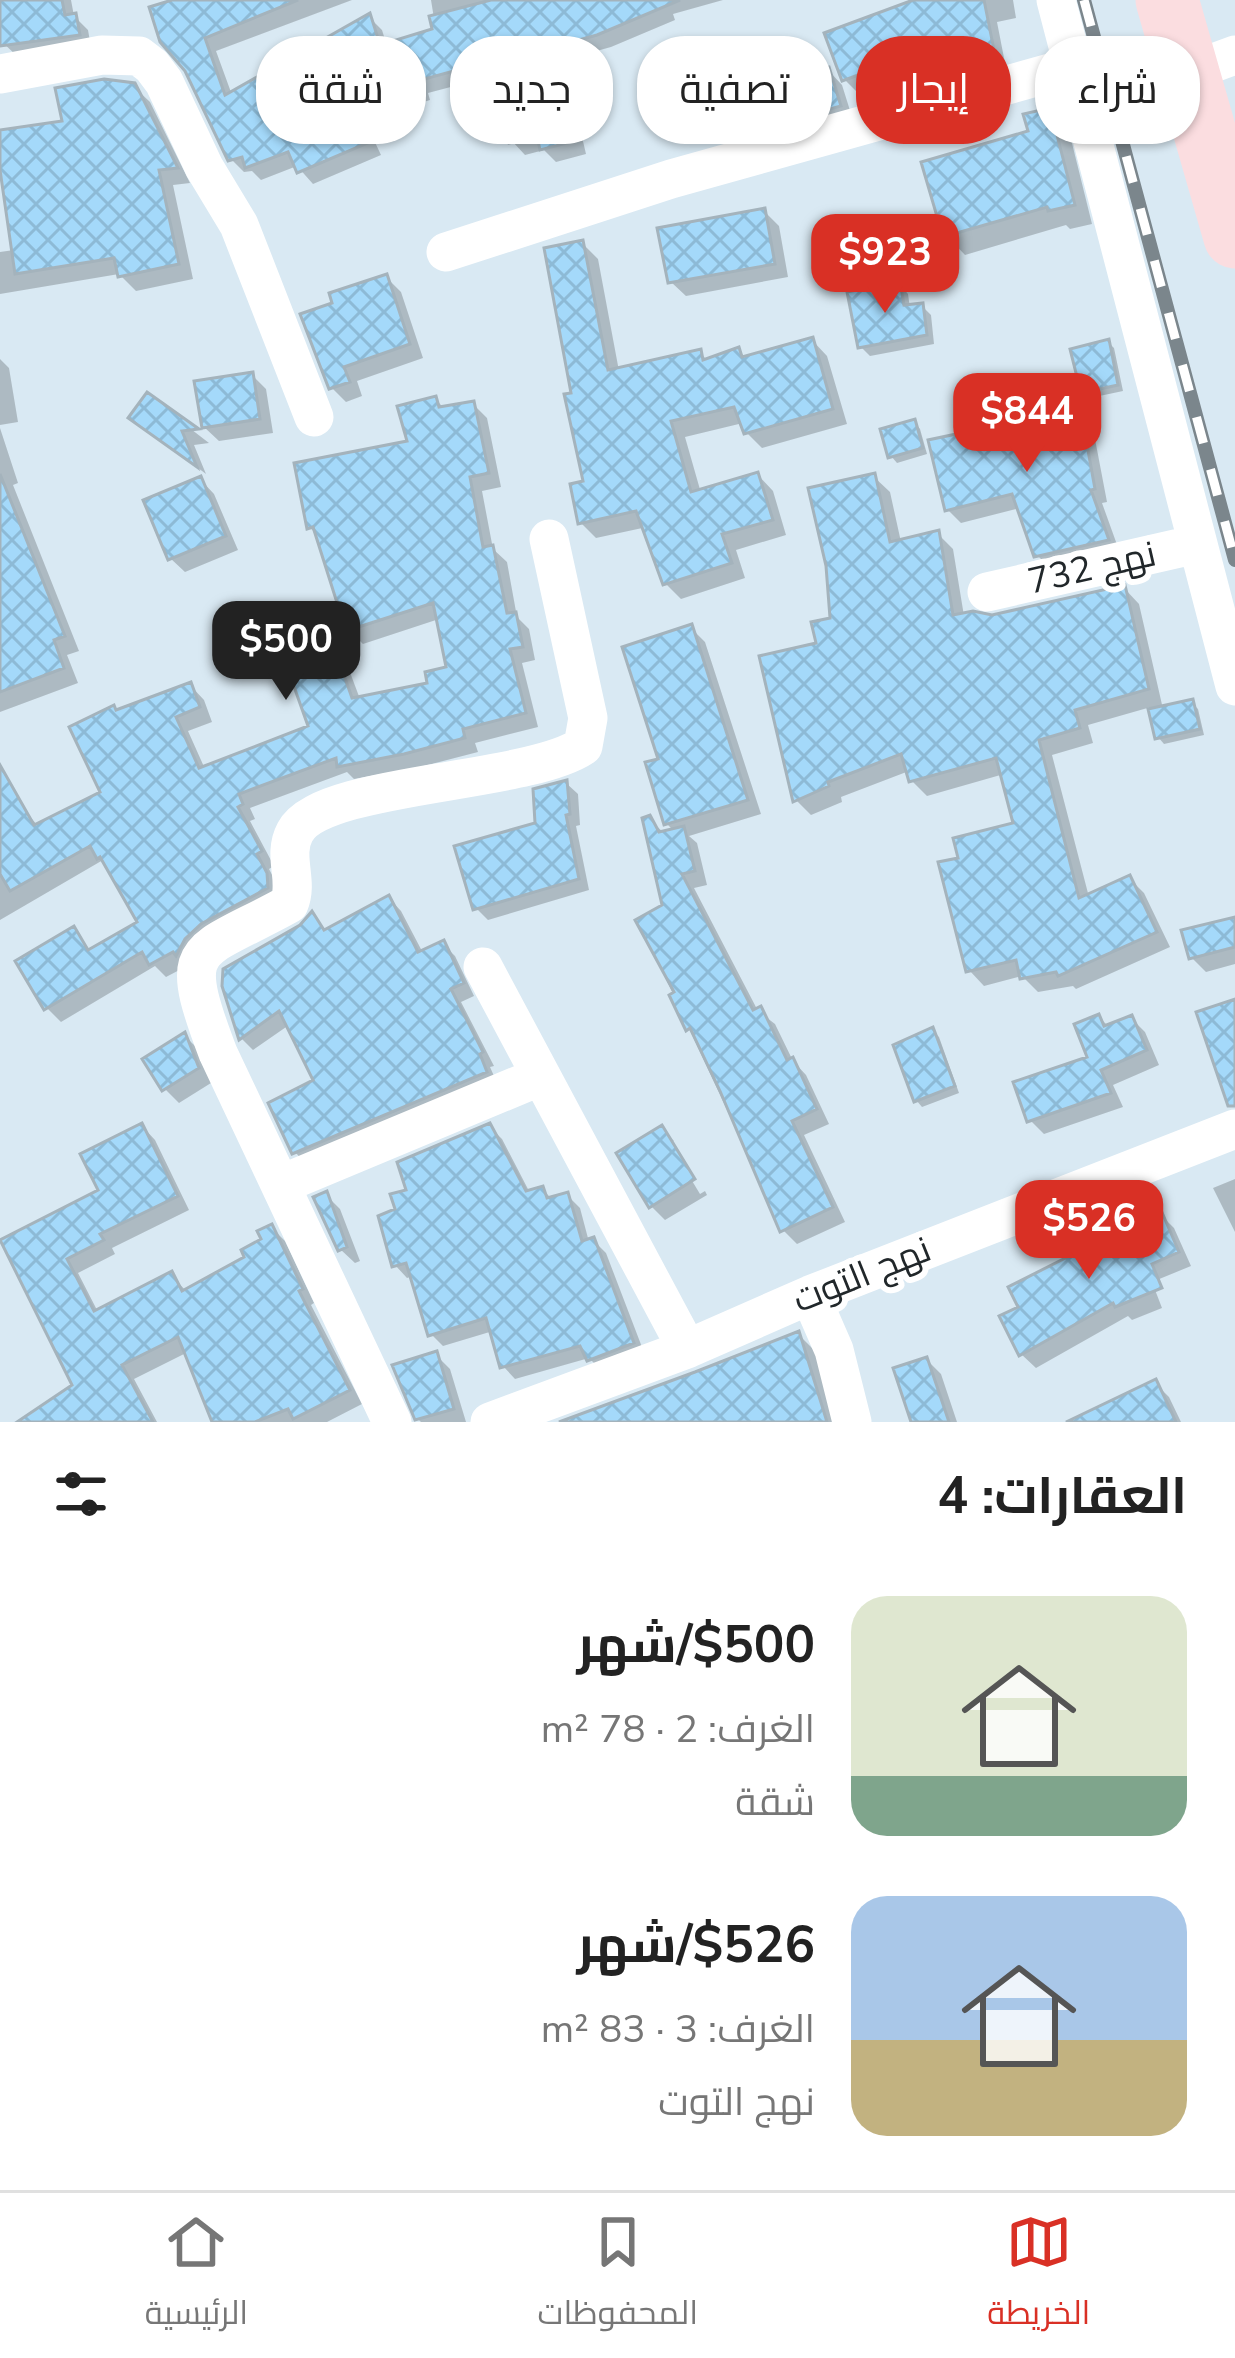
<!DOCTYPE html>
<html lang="ar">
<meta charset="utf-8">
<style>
body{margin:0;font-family:"Nunito Sans",Cairo,sans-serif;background:#f2f2f2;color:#222;direction:rtl;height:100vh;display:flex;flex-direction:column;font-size:45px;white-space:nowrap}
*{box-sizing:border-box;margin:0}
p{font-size:39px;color:#767676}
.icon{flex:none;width:66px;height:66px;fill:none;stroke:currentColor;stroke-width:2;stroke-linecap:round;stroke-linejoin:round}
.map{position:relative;height:1422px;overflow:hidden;direction:ltr}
.side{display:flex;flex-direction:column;background:#fff;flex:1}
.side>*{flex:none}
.hud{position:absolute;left:36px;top:36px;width:1164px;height:108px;direction:rtl;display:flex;gap:24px}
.price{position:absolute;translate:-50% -102px;padding:0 27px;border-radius:24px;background:#d93025;color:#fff;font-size:39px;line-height:78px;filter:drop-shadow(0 3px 6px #0008)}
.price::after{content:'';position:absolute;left:50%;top:72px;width:36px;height:27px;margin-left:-18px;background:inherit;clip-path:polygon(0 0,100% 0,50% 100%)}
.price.current{background:#222;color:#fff}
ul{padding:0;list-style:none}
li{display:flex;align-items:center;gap:36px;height:300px;padding:0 48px}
li span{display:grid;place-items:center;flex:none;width:336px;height:240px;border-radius:36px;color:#555}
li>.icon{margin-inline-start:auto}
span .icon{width:144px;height:144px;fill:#fffc;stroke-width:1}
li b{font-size:51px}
h2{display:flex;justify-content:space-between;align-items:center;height:144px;padding:0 48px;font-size:51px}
.tag{padding:0 42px;border-radius:48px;background:#fff;box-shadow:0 3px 9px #0004;font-size:42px;line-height:108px}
.tag.current{background:#d93025;color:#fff}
.dock{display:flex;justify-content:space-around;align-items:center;height:168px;border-top:3px solid #e0e0e0;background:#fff;font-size:33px;color:#767676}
.dock a{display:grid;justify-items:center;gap:6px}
.dock .current{color:#d93025}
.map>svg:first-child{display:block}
</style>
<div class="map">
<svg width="1235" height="1422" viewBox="0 0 1235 1422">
<defs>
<pattern id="building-cross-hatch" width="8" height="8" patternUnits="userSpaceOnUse" patternTransform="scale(3)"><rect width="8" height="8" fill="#a4d9fa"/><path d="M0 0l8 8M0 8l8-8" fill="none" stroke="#8dbad6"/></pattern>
</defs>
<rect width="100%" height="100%" fill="#d9e9f3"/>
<path fill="#0003" d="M0 0H71L74 16 88 30 91 47 18 57 0 40Z
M167 0H352L216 51 232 95 369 17 382 30 387 46 436 31 431 0H723L673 14 675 20 611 47 564 60 586 154 556 162 544 150 525 155 512 141 496 75 428 93 430 100 365 121 381 155 313 184 297 166 261 180 252 171 244 172 231 159Z
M922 0H1013L1016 18 997 22 1005 63 950 73 939 62 857 92 844 79Z
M828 70 842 85 853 120 814 131 800 117Z
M133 86 150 102 190 183 173 185 193 279 136 291 119 274 0 294V252L14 250 0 133 65 123Z
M1049 111 1069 131 1092 224 1070 229 1066 225 965 255 946 235Z
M764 211 779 226 788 277 686 296 671 282Z
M582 243 598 259 619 371 700 353 708 361 738 350 747 359 812 340 827 356 847 424 762 448 747 433 743 423 685 437 701 493 758 475 773 491 786 535 736 550 745 578 681 599 666 584 647 527 596 538 580 522 587 483 574 395Z
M386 277 401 292 423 358 357 381 362 396 346 402 332 388 336 305Z
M899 284 908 294 910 308 922 306 931 315 934 344 870 356 861 347Z
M1108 342 1114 348 1123 391 1090 398 1084 392Z
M0 359 9 368 18 422 0 425Z
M252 375 266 389 273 433 219 441 204 427Z
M148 396 209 443 194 445 206 474 132 418Z
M435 399 445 409 473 404 487 418 501 487 482 491 493 549 507 562 517 617 529 629 535 660 522 663 538 727 475 743 478 752 420 767 354 779 347 772 250 808 255 819 250 821 274 866 269 869 280 890 189 965 166 977 155 966 61 1022 47 1008 73 930 91 951 141 923 103 860 0 920V816L20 805 38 826 104 793 118 713 190 685 204 700 212 722 188 731 205 769 312 728 334 653 348 667 360 699 431 685 450 669 439 619 363 644 349 630 319 536 309 527 411 443Z
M1078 404 1091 418 1107 502 1102 503 1120 553 1051 569 1037 555 1020 508 961 523 948 510 1016 424Z
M914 422 920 429 927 454 897 463 891 456Z
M0 428 18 483 13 485 79 651 67 655 78 683 0 712Z
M874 477 890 492 901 542 938 534 953 549 964 616 992 618 1124 588 1139 604 1163 709 1192 703 1198 709 1204 735 1164 744 1158 737 1151 707 1088 725 1093 743 1052 755 1089 897 1129 878 1144 893 1170 947 1076 989 1073 986 1038 992 1022 976 984 986 969 970 962 860 1017 825 1004 774 927 796 912 781 909 771 841 797 842 802 811 815 796 800 819 645 834 621Z
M200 479 214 494 238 550 185 572 170 558Z
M691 628 705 642 761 814 689 836 697 843 707 885 694 888 758 1011 775 1024 793 1061 806 1075 829 1124 804 1135 845 1222 797 1244 783 1230 639 921 666 907 649 819 665 834 674 831 667 824 661 761Z
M566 783 578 794 580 825 576 826 589 890 488 920 476 908Z
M389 898 401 911 423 953 443 944 455 956 474 996 461 1002 494 1066 490 1067 498 1085 307 1165 295 1152 317 1082 289 1025 253 1050 241 1038 312 916 327 932Z
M1235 920V964L1206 972 1192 958Z
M1099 1017 1109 1027 1131 1018 1145 1032 1159 1065 1113 1085 1123 1107 1044 1134 1030 1120 1091 1059Z
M932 1030 939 1037 959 1093 922 1107 916 1100Z
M185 1036 199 1050 211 1083 179 1103 165 1089Z
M142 1126 155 1140 189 1210 112 1248 115 1254 78 1273 98 1312 171 1275 187 1292 249 1258 271 1227 285 1241 314 1303 311 1305 362 1404 327 1422H215L188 1352 134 1379 157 1422H47L76 1386 32 1298Z
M490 1127 502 1139 530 1193 542 1189 553 1200 567 1195 580 1208 589 1242 594 1241 606 1253 645 1355 602 1371 589 1358 515 1379 503 1366 493 1331 443 1346 431 1334 413 1276 407 1278 395 1265 399 1211 410 1191Z
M661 1129 674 1141H668L700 1194 705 1191 707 1195 665 1220 651 1206Z
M1235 1179V1232L1213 1188Z
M326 1195 340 1209 360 1261 355 1263 340 1249Z
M1160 1214 1174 1228 1191 1266 1152 1282 1162 1308 1132 1320 1128 1316 1036 1368 1021 1354 1022 1308Z
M798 1334 815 1351 837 1422H567Z
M436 1355 450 1369 466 1422H421L418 1419Z
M927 1360 941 1374 957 1422H915Z
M1155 1383 1169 1397 1181 1422H1110Z"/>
<path fill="url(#building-cross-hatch)" stroke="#a4b3bc" stroke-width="3" d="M0 0H62L65 15 76 13 80 35 0 46Z
M172 0H298L205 38 225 95 370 13 380 45 432 29 429 16 491 0H680L597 35 553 47 575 141 540 150 537 136 509 143 490 61 417 81 419 87 354 108 370 142 297 173 288 152 245 168 242 157 228 161 185 71 160 42 149 7Z
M913 0H984L994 50 934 62 931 48 842 81 824 33Z
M829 67 841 106 797 118 787 78Z
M104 79 135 83 178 168 159 170 179 264 118 277 114 258 15 274 0 170V130L62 121 55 88Z
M1050 108 1075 205 1048 211 1047 207 943 237 921 162 1028 131 1023 114Z
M765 208 775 264 668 283 657 228Z
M583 240 608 370 701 349 703 360 739 347 742 357 813 337 833 409 744 434 734 407 671 421 691 492 758 472 773 520 722 534 732 563 663 585 636 511 578 524 570 484 583 481 564 394 571 393 544 248Z
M387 274 410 344 344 367 350 382 329 389 300 314 332 303 329 293Z
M900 281 904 305 923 303 927 335 858 348 847 292Z
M1109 339 1118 385 1081 393 1070 349Z
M253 372 260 419 202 428 194 381Z
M147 392 199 429 182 431 197 467 128 418Z
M436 396 439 407 474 401 489 473 470 477 483 547 493 545 507 613 516 612 523 647 510 649 526 713 463 729 465 738 404 754 337 767 336 758 239 794 243 804 238 807 262 851 257 854 267 873 268 888 201 924 185 939 176 956 173 952 149 965 142 952 44 1010 15 961 74 926 88 950 137 922 100 857 97 859 90 846 10 891 0 874V765L34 825 100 792 69 727 114 705 116 710 191 682 200 707 176 717 199 768 308 726 287 667 335 649 352 698 427 683 425 672 446 667 433 603 346 631 313 527 307 529 294 463 407 441 397 406Z
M1079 401 1095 489 1091 490 1109 540 1034 557 1012 494 945 511 928 440 1013 422 1011 414Z
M915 419 923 448 888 458 880 429Z
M875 473 890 542 939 530 953 615 973 611 992 615 1125 585 1149 689 1075 710 1080 728 1039 740 1079 898 1130 875 1157 932 1058 976 1056 972 1020 979 1016 960 966 972 938 862 958 858 953 838 1013 823 996 758 909 782 901 754 828 782 829 786 793 802 759 656 816 643 811 622 830 618 826 566 808 488Z
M0 474 65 636 54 640 64 668 0 692Z
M201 476 226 536 168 560 143 500Z
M692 624 748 800 664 825 645 762 658 759 622 647Z
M1193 699 1200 729 1155 739 1148 709Z
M567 780 570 814 566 815 579 879 473 910 454 846 535 823 533 789Z
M650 815 659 832 684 826 695 871 682 874 753 1010 761 1006 787 1060 793 1057 817 1109 792 1121 833 1207 780 1232 720 1091 690 1028 686 1031 669 995 674 992 635 920 662 905 642 818Z
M389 895 418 952 444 940 464 983 451 989 483 1052 480 1054 487 1072 292 1154 268 1103 313 1080 279 1011 239 1040 222 986 223 969 300 925 312 911 324 930Z
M1235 917V947L1189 959 1181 930Z
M1235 999V1106H1228L1196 1012Z
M1099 1014 1104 1026 1132 1015 1147 1050 1101 1070 1111 1093 1027 1122 1013 1082 1087 1057 1074 1024Z
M933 1027 955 1086 914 1102 893 1045Z
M185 1032 199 1068 162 1091 142 1059Z
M142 1123 178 1196 100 1234 104 1240 67 1259 94 1311 172 1271 182 1291 244 1257 241 1250 261 1239 257 1231 272 1224 303 1289 299 1291 350 1390 293 1419 288 1409 255 1422H212L178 1337 122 1365 153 1422H17L72 1385 0 1240 98 1190 80 1154Z
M490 1123 526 1191 543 1186 547 1198 568 1192 582 1241 594 1237 634 1343 587 1361 580 1346 500 1368 486 1318 428 1336 406 1263 392 1267 378 1216 395 1209 390 1194 406 1190 397 1162Z
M662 1125 695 1179 649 1208 616 1153Z
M327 1191 347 1247 338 1251 313 1197Z
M1161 1210 1179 1252 1152 1264 1162 1288 1115 1307 1113 1303 1019 1356 999 1316 1018 1307 1008 1287 1101 1240 1100 1236Z
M799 1331 827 1422H559L695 1372Z
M437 1351 454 1409 415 1420 392 1365Z
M927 1357 949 1422H911L893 1368Z
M1156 1379 1176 1422H1066Z"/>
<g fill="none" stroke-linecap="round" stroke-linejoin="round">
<path stroke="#fff" stroke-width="39" d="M1056 0 1235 686
M1186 73 1235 55
M0 74 102 55 139 56 152 66 164 82 204 167 239 225 314 417
M446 252 671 179 1075 66
M987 592 1197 544
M483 967 687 1349
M282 1184 541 1076
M810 1295 834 1350 852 1422
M392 1422 218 1053C175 940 195 956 289 904 299 881 282 856 295 832 321 782 527 784 583 746L588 718 549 539
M490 1422 687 1349 810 1295 1235 1129"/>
<path stroke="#fbdde0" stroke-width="63" d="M1167 0 1235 237"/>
<defs>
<path id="rail" d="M1084 0 1235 560"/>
</defs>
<use href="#rail" stroke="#7b868c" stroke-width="14"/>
<use href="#rail" stroke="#fff" stroke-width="9" stroke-dasharray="27" stroke-linecap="butt"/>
</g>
<g text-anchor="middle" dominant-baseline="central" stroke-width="12" stroke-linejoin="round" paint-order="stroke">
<g font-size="36" fill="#21272a" stroke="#fff">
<text transform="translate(1092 568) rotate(-13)">نهج 732</text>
<text transform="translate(862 1275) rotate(-22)">نهج التوت</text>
</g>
</g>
</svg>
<b class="price" style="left:885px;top:316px">$923</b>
<b class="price" style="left:1027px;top:475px">$844</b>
<b class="price current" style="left:286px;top:703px">$500</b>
<b class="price" style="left:1089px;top:1282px">$526</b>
<div class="hud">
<a class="tag">شراء</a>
<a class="tag current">إيجار</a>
<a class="tag">تصفية</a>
<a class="tag">جديد</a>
<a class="tag">شقة</a>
</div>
</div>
<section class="side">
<h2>العقارات: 4<svg class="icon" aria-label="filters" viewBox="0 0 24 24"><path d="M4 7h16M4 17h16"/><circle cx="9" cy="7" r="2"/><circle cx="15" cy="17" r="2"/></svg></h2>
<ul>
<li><span style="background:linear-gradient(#dfe7d0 75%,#7fa58c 0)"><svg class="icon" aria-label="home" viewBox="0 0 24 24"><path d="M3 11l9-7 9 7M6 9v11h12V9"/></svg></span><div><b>$500/شهر</b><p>الغرف: 2 · 78 m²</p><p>شقة</p></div></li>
<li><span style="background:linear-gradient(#a9c7e8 60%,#c2b280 0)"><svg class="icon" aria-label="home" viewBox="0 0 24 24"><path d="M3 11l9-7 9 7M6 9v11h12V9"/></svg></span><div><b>$526/شهر</b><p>الغرف: 3 · 83 m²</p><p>نهج التوت</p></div></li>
</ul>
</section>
<nav class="dock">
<a class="current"><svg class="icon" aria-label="map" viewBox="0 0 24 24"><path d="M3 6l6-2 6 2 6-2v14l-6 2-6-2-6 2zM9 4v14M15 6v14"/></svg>الخريطة</a>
<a><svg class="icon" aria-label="saved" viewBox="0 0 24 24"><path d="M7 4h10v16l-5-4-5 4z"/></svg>المحفوظات</a>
<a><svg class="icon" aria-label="home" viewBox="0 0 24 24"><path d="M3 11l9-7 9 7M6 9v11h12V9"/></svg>الرئيسية</a>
</nav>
